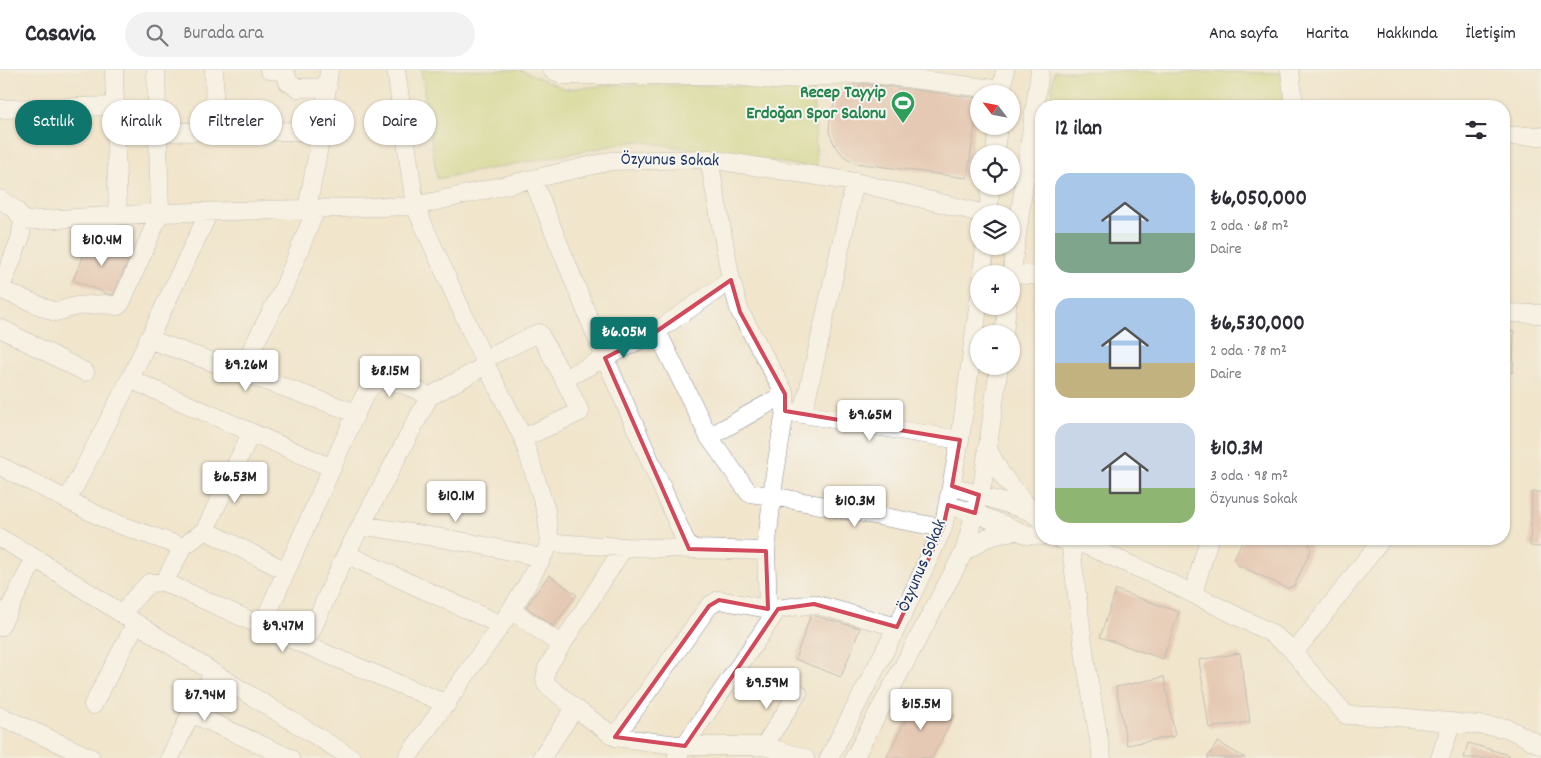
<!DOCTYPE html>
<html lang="tr">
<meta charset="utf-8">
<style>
body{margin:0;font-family:Dekko,sans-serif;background:#f2f2f3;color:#2b2b33;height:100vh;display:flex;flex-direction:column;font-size:19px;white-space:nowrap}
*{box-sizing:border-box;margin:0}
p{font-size:16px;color:#7c7c81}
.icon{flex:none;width:28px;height:28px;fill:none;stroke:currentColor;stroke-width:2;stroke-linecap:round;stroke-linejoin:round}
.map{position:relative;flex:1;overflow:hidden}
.panel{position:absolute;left:1035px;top:30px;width:475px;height:445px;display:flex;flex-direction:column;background:#fff;border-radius:20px;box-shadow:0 1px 4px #0004}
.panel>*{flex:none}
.banner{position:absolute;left:15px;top:30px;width:475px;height:45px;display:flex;gap:10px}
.needle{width:32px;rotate:302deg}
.buttons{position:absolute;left:970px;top:15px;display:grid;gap:10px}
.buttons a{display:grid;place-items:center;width:50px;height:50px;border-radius:50%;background:#fff;box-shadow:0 1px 4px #0004;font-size:25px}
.price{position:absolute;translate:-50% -42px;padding:0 11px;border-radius:5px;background:#fff;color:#222;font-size:16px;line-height:32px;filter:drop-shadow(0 1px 2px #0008)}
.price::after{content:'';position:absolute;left:50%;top:30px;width:15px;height:11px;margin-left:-8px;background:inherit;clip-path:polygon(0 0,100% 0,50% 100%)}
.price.current{background:#0f766e;color:#fff}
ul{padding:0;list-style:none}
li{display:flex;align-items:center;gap:15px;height:125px;padding:0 20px}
li span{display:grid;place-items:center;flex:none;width:140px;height:100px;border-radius:15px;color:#555}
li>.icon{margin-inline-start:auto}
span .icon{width:60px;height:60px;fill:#fffc;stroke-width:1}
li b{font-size:21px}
h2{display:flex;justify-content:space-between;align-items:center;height:60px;padding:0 20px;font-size:21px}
.tag{padding:0 18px;border-radius:22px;background:#fff;box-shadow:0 1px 4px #0004;font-size:18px;line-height:45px}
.tag.current{background:#0f766e;color:#fff}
header{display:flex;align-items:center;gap:30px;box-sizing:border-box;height:70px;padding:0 25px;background:#fff;border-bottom:1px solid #e1e1e2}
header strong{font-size:24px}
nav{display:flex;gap:28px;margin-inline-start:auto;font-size:18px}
.search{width:350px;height:45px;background:#f2f2f3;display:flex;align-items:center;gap:12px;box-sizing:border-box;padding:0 18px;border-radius:28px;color:#7c7c81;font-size:19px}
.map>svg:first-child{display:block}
</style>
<header>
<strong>Casavia</strong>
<div class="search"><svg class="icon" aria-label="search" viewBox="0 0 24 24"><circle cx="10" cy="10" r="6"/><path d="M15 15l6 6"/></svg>Burada ara</div>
<nav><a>Ana sayfa</a><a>Harita</a><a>Hakkında</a><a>İletişim</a></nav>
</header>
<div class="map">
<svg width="1541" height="688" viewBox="0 0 1541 688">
<rect width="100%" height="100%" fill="#f6f6f2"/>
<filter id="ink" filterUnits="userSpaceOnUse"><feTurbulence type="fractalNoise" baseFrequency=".02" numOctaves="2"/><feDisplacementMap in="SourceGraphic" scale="10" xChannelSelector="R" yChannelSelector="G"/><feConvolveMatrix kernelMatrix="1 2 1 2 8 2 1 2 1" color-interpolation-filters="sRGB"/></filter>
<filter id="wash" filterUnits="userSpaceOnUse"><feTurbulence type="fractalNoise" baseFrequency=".0096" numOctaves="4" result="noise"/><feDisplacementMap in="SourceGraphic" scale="20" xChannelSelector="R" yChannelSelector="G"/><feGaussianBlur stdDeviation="1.12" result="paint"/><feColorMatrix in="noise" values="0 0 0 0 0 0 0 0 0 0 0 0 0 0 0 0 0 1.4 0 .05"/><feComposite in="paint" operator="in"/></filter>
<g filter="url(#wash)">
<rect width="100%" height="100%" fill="#f1e5cc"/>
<path fill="#c1d275" stroke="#6e806a" d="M421 0H521L566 19 613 15 813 16 817 98 637 71 437 109Z
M1054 1 1283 3 1287 36H1050Z"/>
<g id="blocks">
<path fill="#d8a797" d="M858 14H866L979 28 967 108 855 93 844 86 835 76 829 62 830 46 835 31 847 17Z
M92 167 131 184 113 225 105 223 73 210Z
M1504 261H1514L1513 302H1504Z
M1532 422H1541V477L1530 476Z
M1243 469H1300L1309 473 1311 480 1294 516 1287 518 1238 495 1234 489Z
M549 505 577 525 553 556 526 537Z
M1116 520 1179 542 1163 589 1100 567Z
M811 545 860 558 841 607 795 589Z
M1240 583 1250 652 1209 658 1199 590Z
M1164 607 1175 666 1127 675 1116 617Z
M918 626 954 645 932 688H886Z
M1218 672 1245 688H1207Z
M1468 673 1509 685V688H1464Z"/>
</g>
</g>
<g filter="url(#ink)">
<use href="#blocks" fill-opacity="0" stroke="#868a95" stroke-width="1"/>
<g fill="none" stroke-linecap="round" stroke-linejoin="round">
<defs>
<path id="minor" d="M114 0 118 146
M214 0 215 61
M269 0C279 1 288 0 288 12L298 18 328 17
M396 0 415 136 486 295 523 368 546 441 550 473 524 520 501 555 407 688
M552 0 564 5H726L774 10 866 3 1002 20
M1290 0 1294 36
M1001 24 1005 0
M0 39 115 36
M158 62 322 61
M1504 66H1541
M995 84 998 56
M709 89 731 210 740 242 785 324V341L774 410 766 481
M533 110 605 288 689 479
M0 129 16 140 23 151 20 169 0 220
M307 139 322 61 329 0
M988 144 991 116
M23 151 160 143 415 136 611 91 709 89 855 112 985 144
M982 204 985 176
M1012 204 1041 206
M1011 208 1040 0
M0 219 55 242 77 236 103 234 118 236 121 233 160 143 156 0
M1504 243 1541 244
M0 258 85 302
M657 261 709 367 749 423 772 426 943 458
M1004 264 1007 236
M148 269 356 343
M484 289 539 263 564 309 580 342 523 368
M240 302 285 215 316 139
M130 309 332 398
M564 309 657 261 731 210
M791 342 960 370
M803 344 855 112
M709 367 785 324
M987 378 1002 405 1032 442
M0 396 109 451 183 477 164 512
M952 416 1032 442 1041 450
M68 429 130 309 209 142
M948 435 975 443 1028 465 1041 466
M361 455 471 473 530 485 541 490
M205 460 286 501
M0 468 35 488 214 603 352 688
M1059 469 1085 475 1161 508 1269 562 1288 576 1346 645 1398 647 1507 658 1541 675
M1070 470 1085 588 1102 688
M550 473 624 477 766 481 768 539
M183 477 205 460 251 363
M624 477 547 598 545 609 546 614 575 638 615 667 685 676H764L805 688
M964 482 986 468 1016 460
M346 484 501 555
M1193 524 1209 469
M511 540 554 570
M123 544 133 530 149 513 164 512 305 575 447 634
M262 556 356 343C361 334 365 321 373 315 386 304 417 319 429 327
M0 557 35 488
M305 575 346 484 429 327 486 295
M1294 583 1382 469
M93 635 136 553
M191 643 290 688
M0 646 91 688
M615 667 709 536 719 530 768 539H778L814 534 897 557
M764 676 798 623
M170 688 191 643 214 603
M541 688 575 638
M676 688 778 539
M829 688 897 557 943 458 960 370 979 230
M854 688 964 482 983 412 999 296
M1440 688 1452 652"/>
</defs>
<use href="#minor" stroke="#868a95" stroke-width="19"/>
<use href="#minor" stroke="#fff" stroke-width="18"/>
</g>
</g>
<path d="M0 0H1541V688H0ZM731 210 740 242 785 324V341L960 370 952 416 979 425 975 443 948 435 943 458 897 557 814 534 778 539 685 676 615 667 709 536 719 530 768 539 766 481 689 479 605 288 657 261Z" fill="#f1e5cc" fill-opacity=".55" fill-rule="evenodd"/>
<path fill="none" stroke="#d1495b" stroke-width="4" stroke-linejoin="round" d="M731 210 740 242 785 324V341L960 370 952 416 979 425 975 443 948 435 943 458 897 557 814 534 778 539 685 676 615 667 709 536 719 530 768 539 766 481 689 479 605 288 657 261Z"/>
<defs>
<symbol id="stadium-pin" viewBox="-11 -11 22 30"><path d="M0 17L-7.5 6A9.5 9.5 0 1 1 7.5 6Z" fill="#2e9e5b" stroke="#f6f6f2"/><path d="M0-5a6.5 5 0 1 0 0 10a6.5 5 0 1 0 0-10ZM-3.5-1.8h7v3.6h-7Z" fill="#fff"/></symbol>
</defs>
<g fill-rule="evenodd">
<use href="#stadium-pin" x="889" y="19" width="28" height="38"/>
</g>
<g text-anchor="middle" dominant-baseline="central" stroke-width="4" stroke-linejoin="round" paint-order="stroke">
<g font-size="18" font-weight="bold" fill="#27864d" stroke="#f6f6f2" text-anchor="end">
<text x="886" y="23">Recep Tayyip<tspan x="886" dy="21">Erdoğan Spor Salonu</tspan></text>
</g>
<g font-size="18" fill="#1b2f5e" stroke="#f6f6f2">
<text transform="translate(670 91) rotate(1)">Özyunus Sokak</text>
<text transform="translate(923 496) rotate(-67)">Özyunus Sokak</text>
</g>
</g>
</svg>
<div class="buttons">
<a><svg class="needle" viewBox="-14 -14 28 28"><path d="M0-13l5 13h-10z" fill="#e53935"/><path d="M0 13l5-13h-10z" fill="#7c7c81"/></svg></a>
<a><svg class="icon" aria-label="locate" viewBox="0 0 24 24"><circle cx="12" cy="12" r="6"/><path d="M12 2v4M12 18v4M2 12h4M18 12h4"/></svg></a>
<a><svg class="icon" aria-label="layers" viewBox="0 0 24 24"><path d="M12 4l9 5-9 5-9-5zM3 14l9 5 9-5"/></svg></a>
<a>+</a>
<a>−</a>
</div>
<b class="price" style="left:102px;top:197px">₺10.4M</b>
<b class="price current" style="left:624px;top:289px">₺6.05M</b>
<b class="price" style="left:246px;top:322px">₺9.26M</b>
<b class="price" style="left:390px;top:328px">₺8.15M</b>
<b class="price" style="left:870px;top:372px">₺9.65M</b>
<b class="price" style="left:235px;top:434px">₺6.53M</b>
<b class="price" style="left:456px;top:453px">₺10.1M</b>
<b class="price" style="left:855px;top:458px">₺10.3M</b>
<b class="price" style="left:283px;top:583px">₺9.47M</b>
<b class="price" style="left:767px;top:640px">₺9.59M</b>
<b class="price" style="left:205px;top:652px">₺7.94M</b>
<b class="price" style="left:921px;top:661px">₺15.5M</b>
<div class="banner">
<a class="tag current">Satılık</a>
<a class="tag">Kiralık</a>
<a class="tag">Filtreler</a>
<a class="tag">Yeni</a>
<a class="tag">Daire</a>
</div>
<section class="panel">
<h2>12 ilan<svg class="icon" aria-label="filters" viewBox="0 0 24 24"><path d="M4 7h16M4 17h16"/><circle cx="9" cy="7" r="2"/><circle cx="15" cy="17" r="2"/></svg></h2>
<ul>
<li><span style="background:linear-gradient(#a9c7e8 60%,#7fa58c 0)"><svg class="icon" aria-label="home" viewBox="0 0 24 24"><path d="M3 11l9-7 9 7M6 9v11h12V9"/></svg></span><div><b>₺6,050,000</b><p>2 oda · 68 m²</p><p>Daire</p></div></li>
<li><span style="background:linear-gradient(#a9c7e8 65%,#c2b280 0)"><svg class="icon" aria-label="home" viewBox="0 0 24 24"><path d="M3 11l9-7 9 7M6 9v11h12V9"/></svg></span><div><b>₺6,530,000</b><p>2 oda · 78 m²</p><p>Daire</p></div></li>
<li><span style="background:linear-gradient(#c9d6e8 65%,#8fb573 0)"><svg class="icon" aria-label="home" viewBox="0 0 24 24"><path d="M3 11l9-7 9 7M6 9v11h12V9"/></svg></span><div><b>₺10.3M</b><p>3 oda · 98 m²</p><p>Özyunus Sokak</p></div></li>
</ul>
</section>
</div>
